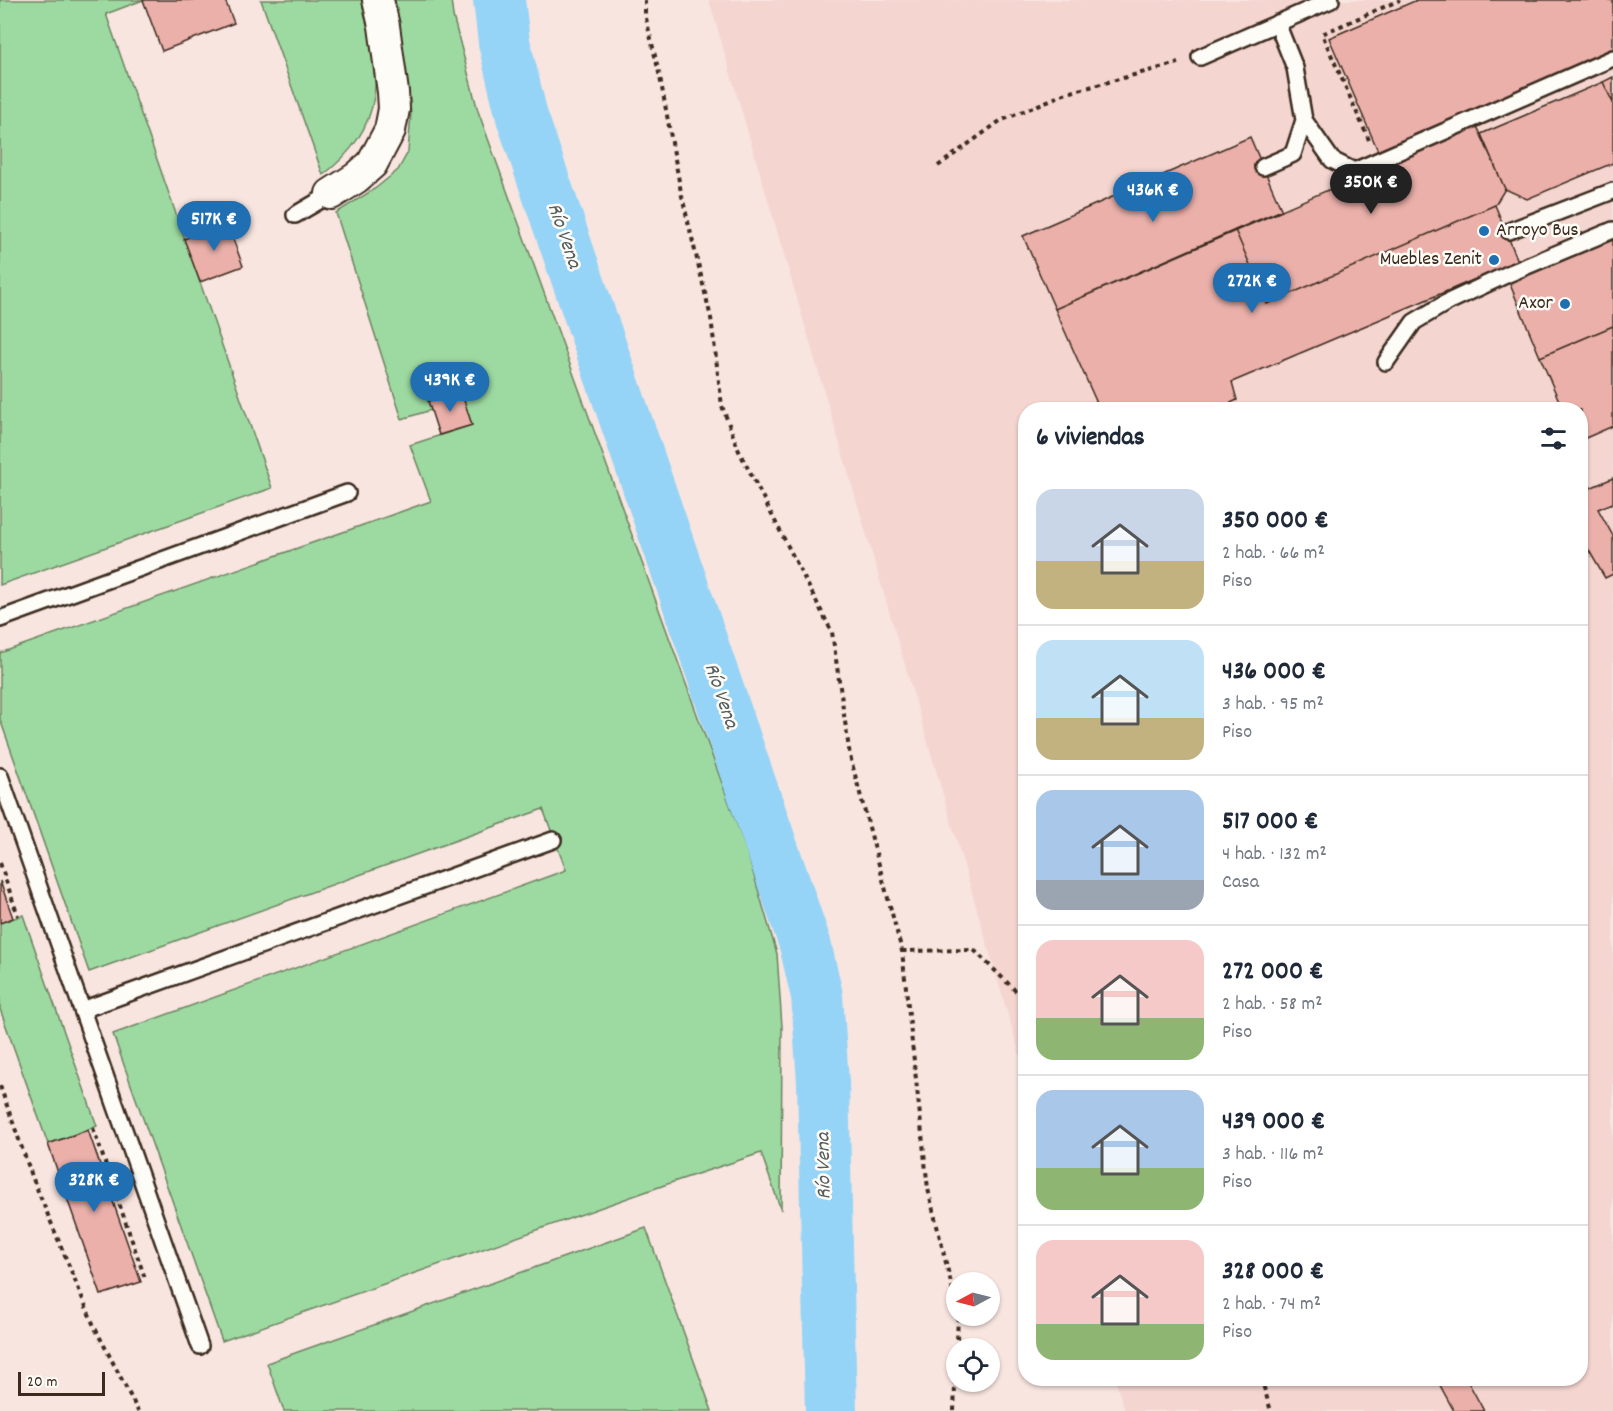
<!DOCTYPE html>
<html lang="es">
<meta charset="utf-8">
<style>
body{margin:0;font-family:Dekko,sans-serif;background:#f6f6f7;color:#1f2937;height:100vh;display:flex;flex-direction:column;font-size:22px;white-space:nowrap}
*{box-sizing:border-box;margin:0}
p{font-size:20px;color:#747a83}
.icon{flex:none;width:33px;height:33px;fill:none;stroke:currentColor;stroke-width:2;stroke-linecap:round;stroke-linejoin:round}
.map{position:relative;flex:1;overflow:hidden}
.panel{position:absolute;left:1018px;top:402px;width:570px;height:984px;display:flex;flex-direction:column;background:#fff;border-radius:24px;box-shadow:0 2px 4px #0004}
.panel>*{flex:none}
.needle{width:39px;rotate:263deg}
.controls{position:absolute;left:946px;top:1272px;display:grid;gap:12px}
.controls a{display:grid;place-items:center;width:54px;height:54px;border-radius:50%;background:#fff;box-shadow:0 2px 4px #0004;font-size:30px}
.scale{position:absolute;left:18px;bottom:15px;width:87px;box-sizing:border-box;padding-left:6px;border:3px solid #3b2a1e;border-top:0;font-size:16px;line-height:21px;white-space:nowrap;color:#3b2a1e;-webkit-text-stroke:4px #fdfcf7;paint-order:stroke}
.price{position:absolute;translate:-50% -51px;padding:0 14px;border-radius:21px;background:#1f6fb2;color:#fff;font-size:20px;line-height:39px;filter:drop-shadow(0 2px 3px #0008)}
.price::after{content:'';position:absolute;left:50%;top:36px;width:18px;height:14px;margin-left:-9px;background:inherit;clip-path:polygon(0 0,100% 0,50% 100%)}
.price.current{background:#222;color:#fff}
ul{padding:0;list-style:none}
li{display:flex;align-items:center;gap:18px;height:150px;padding:0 18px}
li+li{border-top:2px solid #e0e1e3}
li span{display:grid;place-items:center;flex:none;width:168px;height:120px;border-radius:18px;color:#555}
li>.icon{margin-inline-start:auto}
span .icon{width:72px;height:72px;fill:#fffc;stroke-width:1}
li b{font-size:26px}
h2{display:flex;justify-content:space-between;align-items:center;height:72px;padding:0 18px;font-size:26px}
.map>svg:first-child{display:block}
</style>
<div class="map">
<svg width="1613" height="1411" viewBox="0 0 1613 1411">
<rect width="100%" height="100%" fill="#f8e5e0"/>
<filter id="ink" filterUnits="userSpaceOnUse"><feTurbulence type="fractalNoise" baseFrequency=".0167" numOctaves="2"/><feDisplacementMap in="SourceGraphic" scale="12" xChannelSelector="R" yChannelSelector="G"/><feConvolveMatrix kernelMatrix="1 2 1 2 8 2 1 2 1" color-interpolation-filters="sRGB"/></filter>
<g filter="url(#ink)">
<path fill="#f4d5d0" d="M709 0H1613V1411H1125L1115 1379 1581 1378V410H1026V1076Z"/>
<path fill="#9ddaa1" stroke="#6c8260" stroke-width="1.5" d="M0 0H143L106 14 272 488 0 585Z
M261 0H363C381 71 388 126 323 175Z
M392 0H451L453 16 478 111 747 852 777 954 782 1027 781 1210 761 1153 676 1181 222 1341 113 1034 566 870 543 809 89 972 0 719V653L431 501 410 445 472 425 460 391 429 401 431 410 402 419 336 213 376 188 398 170 408 152 411 113Z
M23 915 97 1126 48 1144 0 1009V923Z
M646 1228 712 1411H284L267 1363Z"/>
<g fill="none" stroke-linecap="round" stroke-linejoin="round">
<path stroke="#95d4f6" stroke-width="52" d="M499 0 504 42 522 117 805 944 817 996 823 1082 831 1411"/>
</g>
<path fill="#ebb0aa" stroke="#3b2a1e" stroke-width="1.5" d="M143 0H225L234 23 162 51Z
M1417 0H1613V52L1379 153 1329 38Z
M1613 77V103L1603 82Z
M1603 82 1613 103V163L1527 199 1505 189 1481 134Z
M1477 126 1505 189 1495 205 1267 304 1235 230Z
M1250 137 1282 211 1055 309 1023 236Z
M1495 205 1518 261 1232 382 1237 400 1216 410H1100L1055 309 1235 230 1267 304Z
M227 223 243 266 200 282 184 239Z
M1613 239V326L1540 357 1509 282Z
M1613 326V426L1581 440V410H1563L1540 357Z
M461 391 472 425 439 435 428 401Z
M1581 473 1590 488 1613 478V503L1598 509 1613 536V574L1605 578 1581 537Z
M0 881 13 918 0 923Z
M88 1130 141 1282 101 1295 48 1144Z
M1436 1378H1466L1484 1411H1454Z"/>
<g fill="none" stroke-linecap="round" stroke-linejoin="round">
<defs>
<path id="service" d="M1200 57 1331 0
M1304 120 1332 160 1354 171 1613 58
M1263 167 1293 154 1304 120 1295 68 1277 23
M295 215 331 194
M1509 231 1613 191
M1386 362 1414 322 1446 303 1508 274 1613 230
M0 619 347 493
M0 776 200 1346
M82 1010 553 840"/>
<path id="minor" d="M331 194 356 178 372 164 390 130 394 109 393 92 384 26 378 0"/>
</defs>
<use href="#service" stroke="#3b2a1e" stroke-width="20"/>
<use href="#minor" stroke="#3b2a1e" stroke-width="34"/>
<path stroke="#3b2a1e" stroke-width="4" stroke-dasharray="4.5 4.5" stroke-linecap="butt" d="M645 0V14L660 77 681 192 711 318 722 406 739 451 832 632 850 756 902 951 928 1189 957 1308
M1369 140 1322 34 1400 0
M938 166 1000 121 1064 94 1178 63
M0 863 18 916
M902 951 974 950 1025 1000 1026 1003
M0 1086 33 1179 94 1326 138 1411
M93 1128 146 1281
M1261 1378 1271 1411
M954 1411 958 1316"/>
<use href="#service" stroke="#fdfcf7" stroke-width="15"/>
<use href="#minor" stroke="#fdfcf7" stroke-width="30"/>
</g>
</g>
<g fill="#1f6fb2" stroke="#fdfcf7" stroke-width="2">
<circle cx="1484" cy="231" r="6"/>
<circle cx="1494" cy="260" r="6"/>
<circle cx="1565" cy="304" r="6"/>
</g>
<g text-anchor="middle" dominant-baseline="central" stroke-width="5" stroke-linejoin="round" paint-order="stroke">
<g font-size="20" fill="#3b2a1e" stroke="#fdfcf7" text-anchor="end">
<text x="1496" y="231" text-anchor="start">Arroyo Bus</text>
<text x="1482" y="260">Muebles Zenit</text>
<text x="1553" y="304">Axor</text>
</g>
<g font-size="21" font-style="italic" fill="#565d5f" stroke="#fdfcf7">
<text transform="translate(563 236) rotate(71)">Río Vena</text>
<text transform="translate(720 696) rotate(71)">Río Vena</text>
<text transform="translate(825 1166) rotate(-91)">Río Vena</text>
</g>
</g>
</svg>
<div class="controls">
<a><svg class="needle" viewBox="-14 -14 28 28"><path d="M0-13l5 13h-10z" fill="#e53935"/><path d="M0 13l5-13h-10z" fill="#747a83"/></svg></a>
<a><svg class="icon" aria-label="locate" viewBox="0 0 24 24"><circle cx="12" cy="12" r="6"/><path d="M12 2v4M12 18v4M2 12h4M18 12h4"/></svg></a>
</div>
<div class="scale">20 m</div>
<b class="price current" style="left:1371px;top:215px">350K €</b>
<b class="price" style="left:1153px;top:223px">436K €</b>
<b class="price" style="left:214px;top:252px">517K €</b>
<b class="price" style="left:1252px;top:314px">272K €</b>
<b class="price" style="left:450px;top:413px">439K €</b>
<b class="price" style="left:94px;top:1213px">328K €</b>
<section class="panel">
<h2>6 viviendas<svg class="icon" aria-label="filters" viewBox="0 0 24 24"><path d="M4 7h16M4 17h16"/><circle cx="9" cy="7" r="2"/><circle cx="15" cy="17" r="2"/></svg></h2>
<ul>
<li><span style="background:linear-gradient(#c9d6e8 60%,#c2b280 0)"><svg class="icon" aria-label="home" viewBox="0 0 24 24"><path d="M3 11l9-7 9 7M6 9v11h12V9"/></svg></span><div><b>350 000 €</b><p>2 hab. · 66 m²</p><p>Piso</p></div></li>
<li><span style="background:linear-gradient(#bfe0f5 65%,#c2b280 0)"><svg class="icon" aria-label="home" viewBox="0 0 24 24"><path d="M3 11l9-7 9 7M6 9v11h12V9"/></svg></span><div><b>436 000 €</b><p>3 hab. · 95 m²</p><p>Piso</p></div></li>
<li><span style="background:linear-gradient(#a9c7e8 75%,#9aa5b1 0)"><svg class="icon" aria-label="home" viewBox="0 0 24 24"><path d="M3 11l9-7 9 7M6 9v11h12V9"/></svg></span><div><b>517 000 €</b><p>4 hab. · 132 m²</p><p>Casa</p></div></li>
<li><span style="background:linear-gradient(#f6c9c9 65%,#8fb573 0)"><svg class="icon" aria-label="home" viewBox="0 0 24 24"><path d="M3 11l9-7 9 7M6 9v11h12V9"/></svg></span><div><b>272 000 €</b><p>2 hab. · 58 m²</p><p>Piso</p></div></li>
<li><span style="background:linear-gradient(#a9c7e8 65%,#8fb573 0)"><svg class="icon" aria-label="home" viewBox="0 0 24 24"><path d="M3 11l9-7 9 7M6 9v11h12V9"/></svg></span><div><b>439 000 €</b><p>3 hab. · 116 m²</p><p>Piso</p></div></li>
<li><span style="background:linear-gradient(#f6c9c9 70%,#8fb573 0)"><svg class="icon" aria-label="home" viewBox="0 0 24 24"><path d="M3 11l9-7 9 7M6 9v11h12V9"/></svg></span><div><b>328 000 €</b><p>2 hab. · 74 m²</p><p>Piso</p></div></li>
</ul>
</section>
</div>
